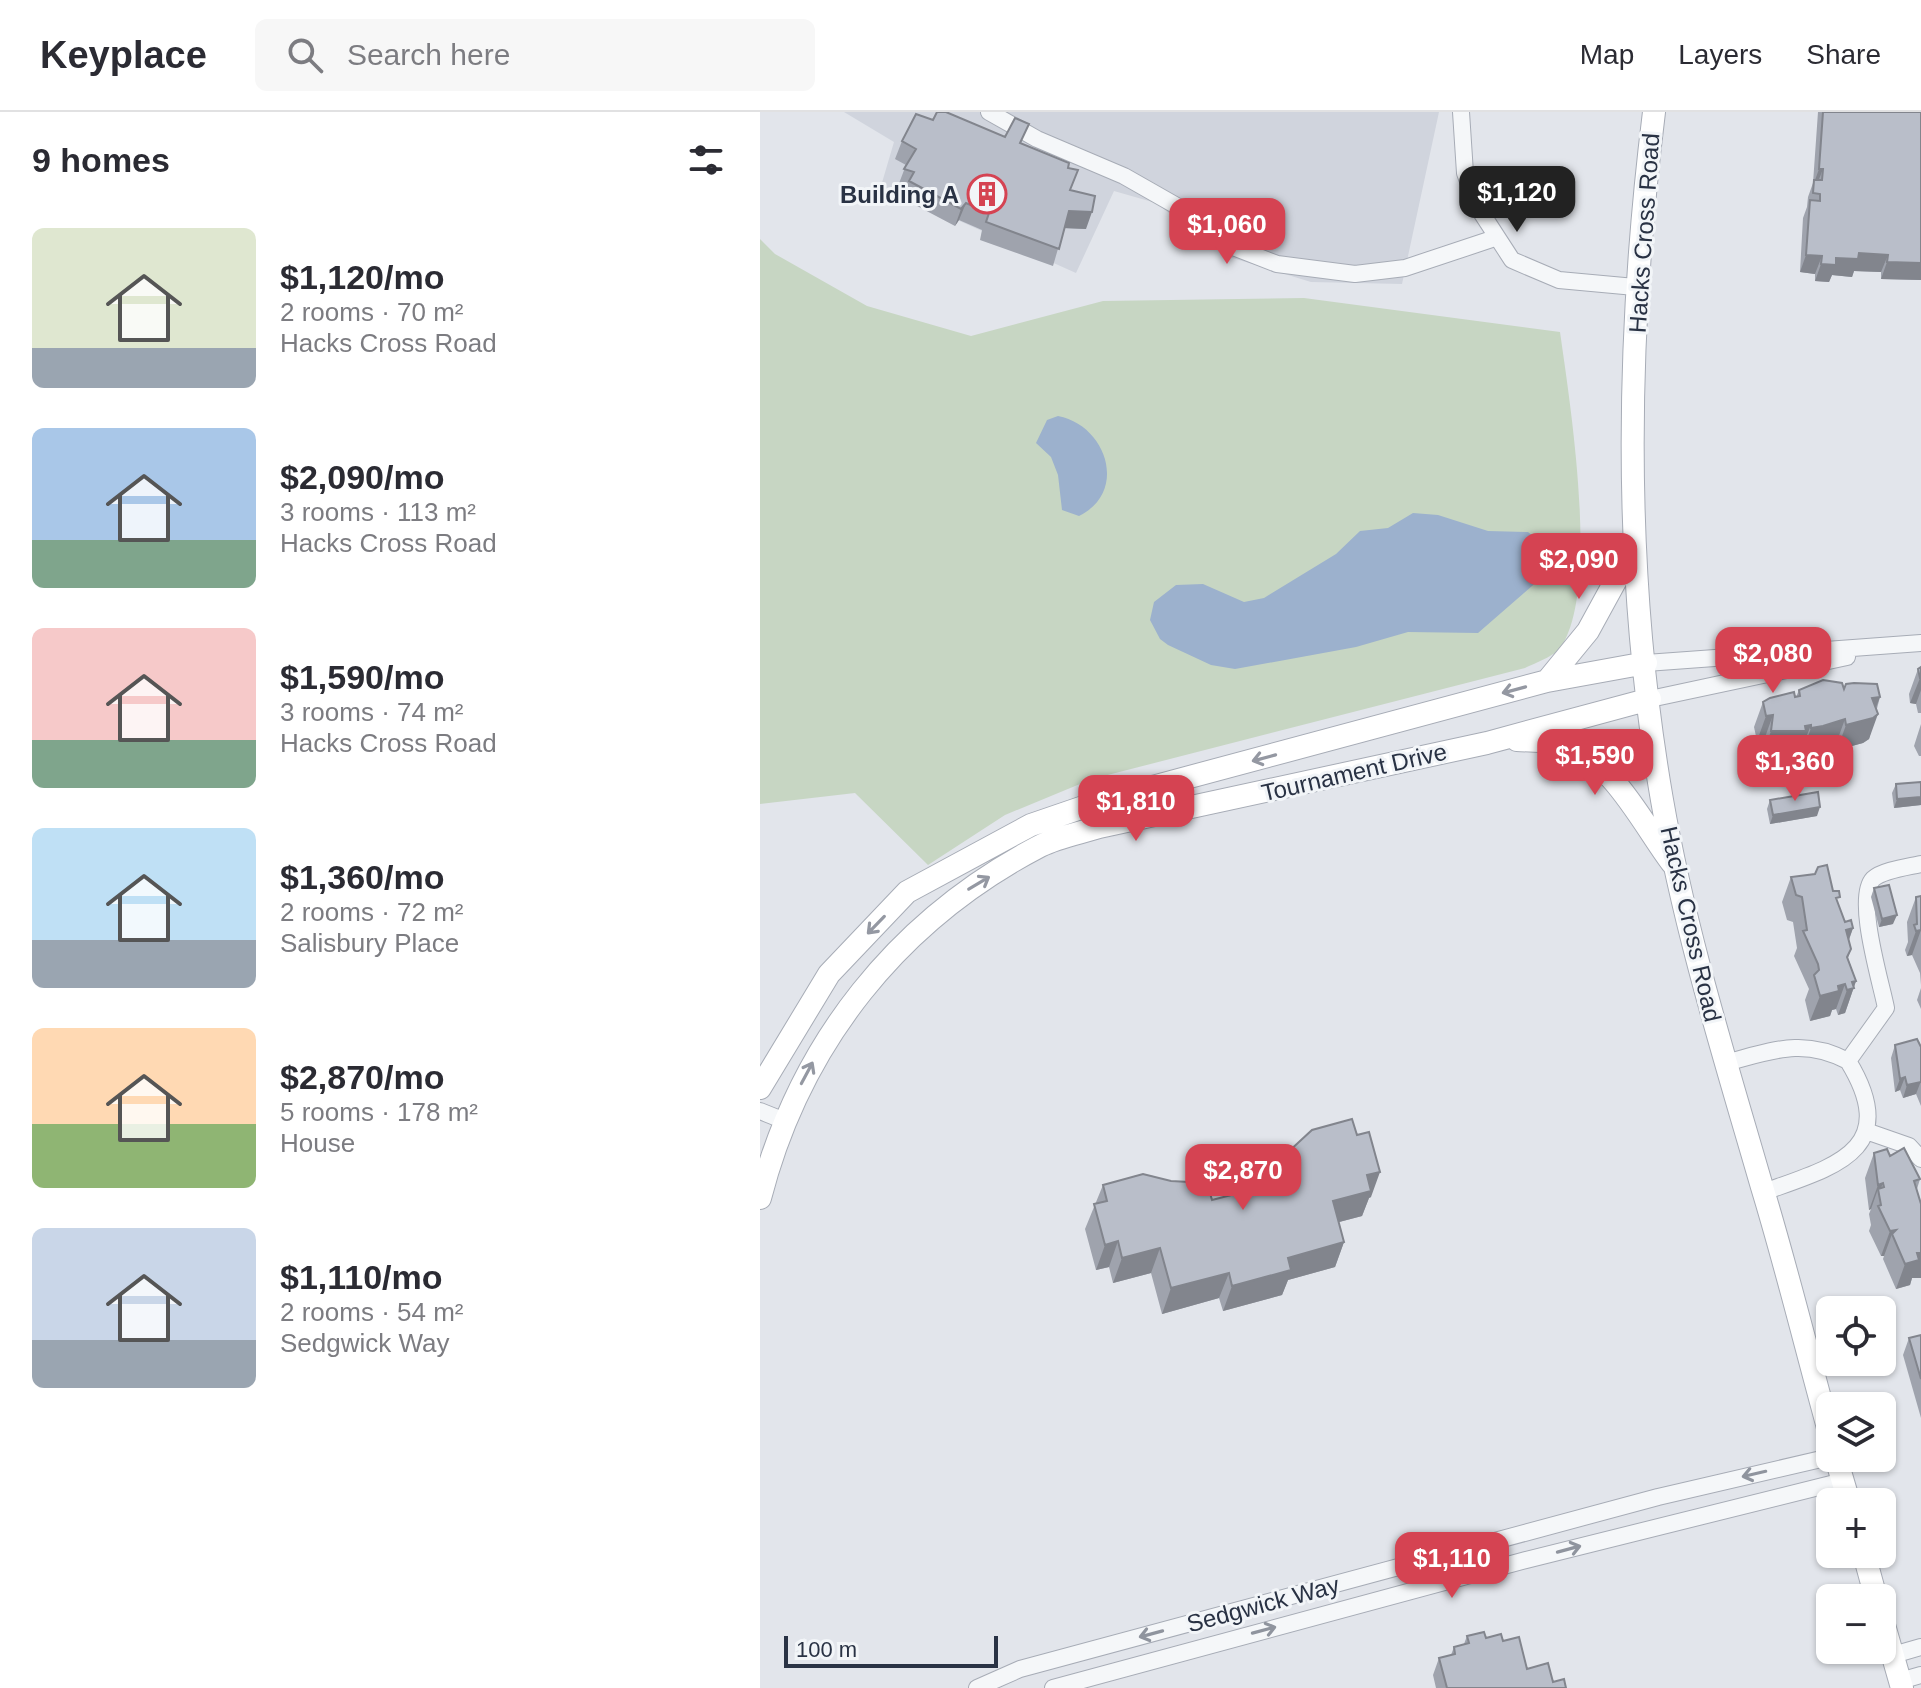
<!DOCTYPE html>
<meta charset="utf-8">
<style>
body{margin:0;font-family:Arial,sans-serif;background:#f7f7f7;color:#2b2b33;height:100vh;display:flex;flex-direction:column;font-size:30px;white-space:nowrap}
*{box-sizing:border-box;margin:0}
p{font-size:26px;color:#7c7c81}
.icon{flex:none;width:44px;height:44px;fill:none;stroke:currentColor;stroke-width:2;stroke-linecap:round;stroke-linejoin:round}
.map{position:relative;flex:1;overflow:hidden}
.side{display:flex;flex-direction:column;background:#fff;width:760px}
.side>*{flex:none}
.fabs{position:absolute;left:1056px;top:1184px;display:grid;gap:16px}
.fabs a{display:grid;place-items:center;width:80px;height:80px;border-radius:12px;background:#fff;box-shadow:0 2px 6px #0004;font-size:40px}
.scale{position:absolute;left:24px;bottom:20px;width:214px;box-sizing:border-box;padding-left:8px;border:4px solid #293244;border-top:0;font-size:22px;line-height:28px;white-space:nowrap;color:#293244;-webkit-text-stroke:6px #f2f5f8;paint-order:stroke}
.price{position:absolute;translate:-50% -68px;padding:0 18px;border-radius:16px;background:#d54352;color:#fff;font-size:26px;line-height:52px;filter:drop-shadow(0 2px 4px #0008)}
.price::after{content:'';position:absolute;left:50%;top:48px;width:24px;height:18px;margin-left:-12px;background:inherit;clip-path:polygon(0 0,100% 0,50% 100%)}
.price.current{background:#222;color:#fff}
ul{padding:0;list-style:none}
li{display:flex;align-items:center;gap:24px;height:200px;padding:0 32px}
li span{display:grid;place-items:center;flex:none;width:224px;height:160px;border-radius:12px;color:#555}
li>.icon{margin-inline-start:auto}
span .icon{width:96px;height:96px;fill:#fffc;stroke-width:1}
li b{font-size:34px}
h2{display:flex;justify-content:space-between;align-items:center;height:96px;padding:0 32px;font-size:34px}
header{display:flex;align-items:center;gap:48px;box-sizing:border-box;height:112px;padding:0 40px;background:#fff;border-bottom:2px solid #e1e1e2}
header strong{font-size:38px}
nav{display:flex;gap:44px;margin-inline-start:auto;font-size:28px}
.search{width:560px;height:72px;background:#f7f7f7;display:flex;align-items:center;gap:20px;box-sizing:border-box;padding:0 28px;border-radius:12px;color:#7c7c81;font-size:30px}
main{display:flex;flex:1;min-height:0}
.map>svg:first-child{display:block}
</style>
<header>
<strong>Keyplace</strong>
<div class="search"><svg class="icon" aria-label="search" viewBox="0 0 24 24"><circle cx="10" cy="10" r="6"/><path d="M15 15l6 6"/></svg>Search here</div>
<nav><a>Map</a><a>Layers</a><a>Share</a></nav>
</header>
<main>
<section class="side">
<h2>9 homes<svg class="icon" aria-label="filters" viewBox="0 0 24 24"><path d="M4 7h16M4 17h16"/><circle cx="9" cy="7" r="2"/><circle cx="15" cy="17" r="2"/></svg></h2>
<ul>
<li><span style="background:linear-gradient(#dfe7d0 75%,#9aa5b1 0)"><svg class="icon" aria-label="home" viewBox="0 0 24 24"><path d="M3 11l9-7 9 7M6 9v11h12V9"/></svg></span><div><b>$1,120/mo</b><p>2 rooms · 70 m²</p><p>Hacks Cross Road</p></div></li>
<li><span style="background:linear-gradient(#a9c7e8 70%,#7fa58c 0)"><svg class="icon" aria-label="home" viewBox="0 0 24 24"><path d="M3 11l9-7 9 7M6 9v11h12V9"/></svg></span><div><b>$2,090/mo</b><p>3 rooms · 113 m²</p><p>Hacks Cross Road</p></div></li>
<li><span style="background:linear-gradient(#f6c9c9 70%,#7fa58c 0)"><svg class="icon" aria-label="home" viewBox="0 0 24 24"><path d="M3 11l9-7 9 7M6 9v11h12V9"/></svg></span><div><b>$1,590/mo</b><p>3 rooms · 74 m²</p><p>Hacks Cross Road</p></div></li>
<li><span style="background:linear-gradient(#bfe0f5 70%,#9aa5b1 0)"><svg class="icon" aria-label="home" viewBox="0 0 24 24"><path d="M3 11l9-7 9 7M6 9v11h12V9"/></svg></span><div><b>$1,360/mo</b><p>2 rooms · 72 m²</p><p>Salisbury Place</p></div></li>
<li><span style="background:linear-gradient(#ffd9b3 60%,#8fb573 0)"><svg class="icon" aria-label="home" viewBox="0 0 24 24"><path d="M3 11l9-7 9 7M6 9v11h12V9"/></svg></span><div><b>$2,870/mo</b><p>5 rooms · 178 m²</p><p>House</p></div></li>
<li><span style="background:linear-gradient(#c9d6e8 70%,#9aa5b1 0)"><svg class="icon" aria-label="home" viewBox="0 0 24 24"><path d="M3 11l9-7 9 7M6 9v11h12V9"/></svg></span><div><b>$1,110/mo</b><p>2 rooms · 54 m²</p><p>Sedgwick Way</p></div></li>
</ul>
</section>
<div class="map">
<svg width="1161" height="1576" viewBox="0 0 1161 1576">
<rect width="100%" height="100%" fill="#e2e5eb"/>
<path fill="#d0d4dd" d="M84 0H679L642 172 551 170 466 144 396 91 354 79 316 161 121 74 134 30Z"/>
<path fill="#c7d6c3" d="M0 127 15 142 107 194 211 224 343 189 544 186 800 220C810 291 840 476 801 535 795 544 775 551 765 556L332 667 245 703 168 753 95 681 0 692Z"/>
<path fill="#9cb1cd" d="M298 304C346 313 369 379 319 404L302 398 298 363 291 345 276 331 287 308Z
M653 401 678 403 728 419 768 420 785 434 788 460 718 521 648 520 596 535 475 557 451 553 408 533 400 527 390 508 394 490 416 473 443 472 484 490 504 486 576 442 600 419 628 416Z"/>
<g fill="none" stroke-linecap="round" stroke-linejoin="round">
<defs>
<path id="street" d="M229 0 277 27 364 64 422 97 468 133 517 152 595 162 645 156 735 126
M701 0 705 61 717 94 752 148 799 168 875 175
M886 551 1161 531
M890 587 1087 545
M1088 949 1126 896C1121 870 1095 786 1113 767 1123 758 1148 755 1161 752
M965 951C1012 939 1043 925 1088 949 1143 1039 1073 1055 1004 1080
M0 999 25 1009
M1106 1019 1149 1034 1161 1047
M1133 1543 1161 1535
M1140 1569 1161 1563
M217 1576 260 1557 898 1385 1070 1345
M293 1576 766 1448 1083 1369"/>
<path id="secondary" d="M894 0C866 226 863 463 902 688 925 820 965 947 1002 1075 1027 1157 1047 1240 1070 1323
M787 569 828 519 863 455 873 427
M757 628C771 629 788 628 802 632 852 647 882 711 912 751
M0 976 69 862 147 780 271 713 344 688 787 569 886 551
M0 1086C40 931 138 808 280 734 298 725 320 721 339 715L727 631 890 587
M1076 1346 1089 1390
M1104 1442 1116 1486
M1122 1506 1142 1576"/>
</defs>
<use href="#street" stroke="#a7acb6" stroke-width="18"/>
<use href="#secondary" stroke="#a7acb6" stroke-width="24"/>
<use href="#street" stroke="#f5f7f9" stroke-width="16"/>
<use href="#secondary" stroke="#fff" stroke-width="22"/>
</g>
<path fill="#9fa3ad" d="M1058 0H1161V168L1121 167V160L1094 159 1092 165 1072 163 1069 170 1055 169V162L1040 160 1043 106 1047 95 1048 85 1053 71Z
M173 8 261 31 308 56 310 78 326 117 304 116 293 154 220 128 222 118 199 108 195 114 142 86 146 77 138 74 146 53 135 47 142 29Z
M1161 555V601H1158L1156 592 1150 591 1149 582 1158 557Z
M1084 577 1120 585 1109 627 1103 631 1077 638 1076 632 1054 640 1042 641 1041 638H1039L1037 644 1002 645 1004 628 997 629 994 615 1003 590 1036 585 1039 578Z
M1161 612V644H1159L1154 634Z
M1161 670V693L1134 696 1132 681 1136 672Z
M1010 688 1057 704 1010 712 1007 697Z
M1031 765 1073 779 1085 810 1093 816 1089 828 1091 837 1088 846 1096 869 1085 901 1078 903 1076 897 1072 898 1070 904 1050 909 1045 888 1049 877 1034 844 1037 836 1033 810 1027 808 1022 790Z
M1114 776 1133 812 1119 815 1111 785Z
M1161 784V873L1160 861 1152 843 1147 844 1145 838 1148 830 1147 810 1156 785Z
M1161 876V897L1157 888Z
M1135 933 1161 935V994L1156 982 1143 986 1140 978 1135 980 1131 946Z
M1114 1041 1130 1044 1160 1067 1157 1077 1152 1166 1150 1173 1136 1177 1123 1147 1124 1144H1121L1109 1119 1111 1113 1109 1102 1111 1097 1109 1098 1105 1066Z
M502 1056 611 1085 609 1086 602 1104 579 1110 584 1130 575 1155 528 1168 522 1183 463 1199 459 1186 402 1202 391 1161 353 1171 349 1155 336 1158 325 1117 343 1073 452 1088 494 1077Z
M1161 1223V1306L1143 1243 1149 1226Z
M707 1524 743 1529 767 1557 806 1576H676L673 1563 679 1546 691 1543 694 1535 704 1532Z"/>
<path fill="#82858d" d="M1059 57H1063L1056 75 1054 71Z
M206 91 199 108 195 114 201 97Z
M309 99 332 100 326 117 303 116Z
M1099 141 1128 143 1121 160 1094 159 1092 165 1072 163 1069 170 1055 169 1061 152 1076 146Z
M1046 143 1062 144 1055 162 1040 160Z
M1127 150 1161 151V168L1121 167Z
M1160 566H1161V578L1156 592 1150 591Z
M1120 585 1112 606 1118 602 1109 627 1103 631 1077 638 1086 613 1112 586Z
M1013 603 1004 628 997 629 1006 604Z
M1085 607 1076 632 1054 640 1042 641 1051 616Z
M1051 613 1041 638H1039L1037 644 1002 645 1011 619Z
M1161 685V693L1134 696 1137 687Z
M1060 695 1057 704 1010 712 1013 703Z
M1137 803 1133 812 1119 815 1122 807Z
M1093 816 1084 841 1086 818Z
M1161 818 1152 843 1147 844 1156 819Z
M1096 869 1085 901 1078 903 1087 878 1092 870Z
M1085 872 1076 897 1072 898 1070 904 1050 909 1060 884 1078 874Z
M1145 965 1140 978 1135 980 1140 967Z
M1161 969 1156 982 1143 986 1147 973Z
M620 1060 611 1085 609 1086 602 1104 564 1114 573 1089 607 1063Z
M1123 1071 1119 1081 1118 1077 1111 1097 1109 1098 1118 1073Z
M1136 1118 1132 1122 1124 1144H1121L1130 1119Z
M358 1129 349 1155 336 1158 345 1133Z
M584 1130 575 1155 528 1168 522 1183 463 1199 472 1174 528 1146Z
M400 1136 391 1161 353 1171 362 1146Z
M1157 1141H1161V1166H1152L1150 1173 1136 1177 1145 1152Z
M469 1161 459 1186 402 1202 411 1176Z"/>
<path fill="#b9bec9" stroke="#82858d" stroke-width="2" d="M177 0H186L245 25 255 6 269 12 260 31 309 51 308 56 318 58 310 78 335 84 332 100 309 99 299 137 226 110 229 101 206 91 201 97 149 69 154 60 144 57 156 37 142 29 156 2 173 8Z
M1063 0H1161V151L1127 150 1128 143 1099 141 1098 147 1076 146V153L1061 152 1062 144 1046 143 1050 88 1060 89V82L1053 81 1054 68H1062L1063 57H1059Z
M1161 555V566H1160L1158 557Z
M1063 568 1082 571 1084 577 1086 572 1094 571 1117 572 1120 585 1112 586 1118 602 1113 606 1086 613 1085 607 1063 614 1051 616V613L1045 614 1046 619H1011L1013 603 1006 604 1003 590 1010 586 1034 580 1035 585 1040 584 1039 578Z
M1161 670V685L1137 687 1136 672Z
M1058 680 1060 695 1013 703 1010 688Z
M1067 753 1073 779H1079L1080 785 1076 786 1085 810 1091 808 1093 816 1086 818 1091 837 1087 845 1096 869 1092 870 1094 876 1087 878 1085 872 1078 874 1079 879 1060 884 1054 863 1059 858 1058 852 1043 819 1047 818 1042 785 1036 783 1031 765 1055 762 1058 755Z
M1129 773 1137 803 1122 807 1114 776Z
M1161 784V818L1156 819 1154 813 1157 812 1156 785Z
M1157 927 1161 935V970L1147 973 1145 965 1140 967 1135 933Z
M592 1007 597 1023 609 1020 620 1060 607 1063 611 1079 573 1089 584 1130 528 1146 531 1158 472 1174 469 1161 411 1176 400 1136 362 1146 358 1129 345 1133 334 1092 347 1089 343 1073 383 1062 411 1069 447 1071 452 1088 506 1074 502 1056 526 1042 552 1018Z
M1144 1036 1160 1067 1154 1069 1161 1092V1141H1157L1159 1148 1145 1152 1132 1122 1136 1118 1130 1119 1118 1094 1121 1093 1118 1077 1124 1075 1123 1071 1118 1073 1114 1041 1127 1037 1130 1044Z
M1161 1223V1267L1149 1226Z
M724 1520 726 1526 741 1522 743 1529 759 1525 767 1557 788 1551 793 1570 804 1567 806 1576H687L679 1546 695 1542 694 1535 709 1531 707 1524Z"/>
<defs><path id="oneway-shaft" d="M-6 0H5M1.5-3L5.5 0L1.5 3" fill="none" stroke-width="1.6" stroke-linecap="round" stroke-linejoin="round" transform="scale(2)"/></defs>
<g stroke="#9498a2">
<use href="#oneway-shaft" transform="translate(754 578) rotate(165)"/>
<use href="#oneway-shaft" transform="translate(504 646) rotate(165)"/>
<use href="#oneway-shaft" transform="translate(219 771) rotate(-31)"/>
<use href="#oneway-shaft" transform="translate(116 813) rotate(134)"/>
<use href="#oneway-shaft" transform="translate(47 961) rotate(-62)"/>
</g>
<g stroke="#8f949e">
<use href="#oneway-shaft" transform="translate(994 1362) rotate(167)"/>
<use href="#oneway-shaft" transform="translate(809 1437) rotate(-15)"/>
<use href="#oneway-shaft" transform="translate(504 1518) rotate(-15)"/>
<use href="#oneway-shaft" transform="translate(391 1522) rotate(165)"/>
</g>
<defs>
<symbol id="building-ring" viewBox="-11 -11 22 22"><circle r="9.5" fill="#f2f5f8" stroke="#d54352" stroke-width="1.5"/><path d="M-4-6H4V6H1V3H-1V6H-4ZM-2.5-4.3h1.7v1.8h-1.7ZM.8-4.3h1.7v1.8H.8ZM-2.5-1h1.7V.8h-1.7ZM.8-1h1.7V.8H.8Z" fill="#d54352"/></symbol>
</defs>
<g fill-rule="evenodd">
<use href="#building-ring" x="205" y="60" width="44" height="44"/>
</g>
<g text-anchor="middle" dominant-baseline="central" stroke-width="6" stroke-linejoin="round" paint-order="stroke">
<g font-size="24" font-weight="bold" fill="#293244" stroke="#f2f5f8" text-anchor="end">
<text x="199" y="82">Building A</text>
</g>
<g font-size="24" fill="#293244" stroke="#f2f5f8">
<text transform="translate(884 121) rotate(-86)">Hacks Cross Road</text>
<text transform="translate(594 660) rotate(-13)">Tournament Drive</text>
<text transform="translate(931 812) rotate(77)">Hacks Cross Road</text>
<text transform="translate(503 1492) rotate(-15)">Sedgwick Way</text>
</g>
</g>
</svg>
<div class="fabs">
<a><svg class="icon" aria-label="locate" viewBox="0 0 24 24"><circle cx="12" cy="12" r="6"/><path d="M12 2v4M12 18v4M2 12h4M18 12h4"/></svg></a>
<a><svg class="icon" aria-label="layers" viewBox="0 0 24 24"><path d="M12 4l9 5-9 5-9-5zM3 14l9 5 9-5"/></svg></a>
<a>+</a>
<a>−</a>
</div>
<div class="scale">100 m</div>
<b class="price current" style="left:757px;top:122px">$1,120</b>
<b class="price" style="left:467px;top:154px">$1,060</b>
<b class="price" style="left:819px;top:489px">$2,090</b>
<b class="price" style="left:1013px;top:583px">$2,080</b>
<b class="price" style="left:835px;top:685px">$1,590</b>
<b class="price" style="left:1035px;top:691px">$1,360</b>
<b class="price" style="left:376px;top:731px">$1,810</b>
<b class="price" style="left:483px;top:1100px">$2,870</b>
<b class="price" style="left:692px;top:1488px">$1,110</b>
</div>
</main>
